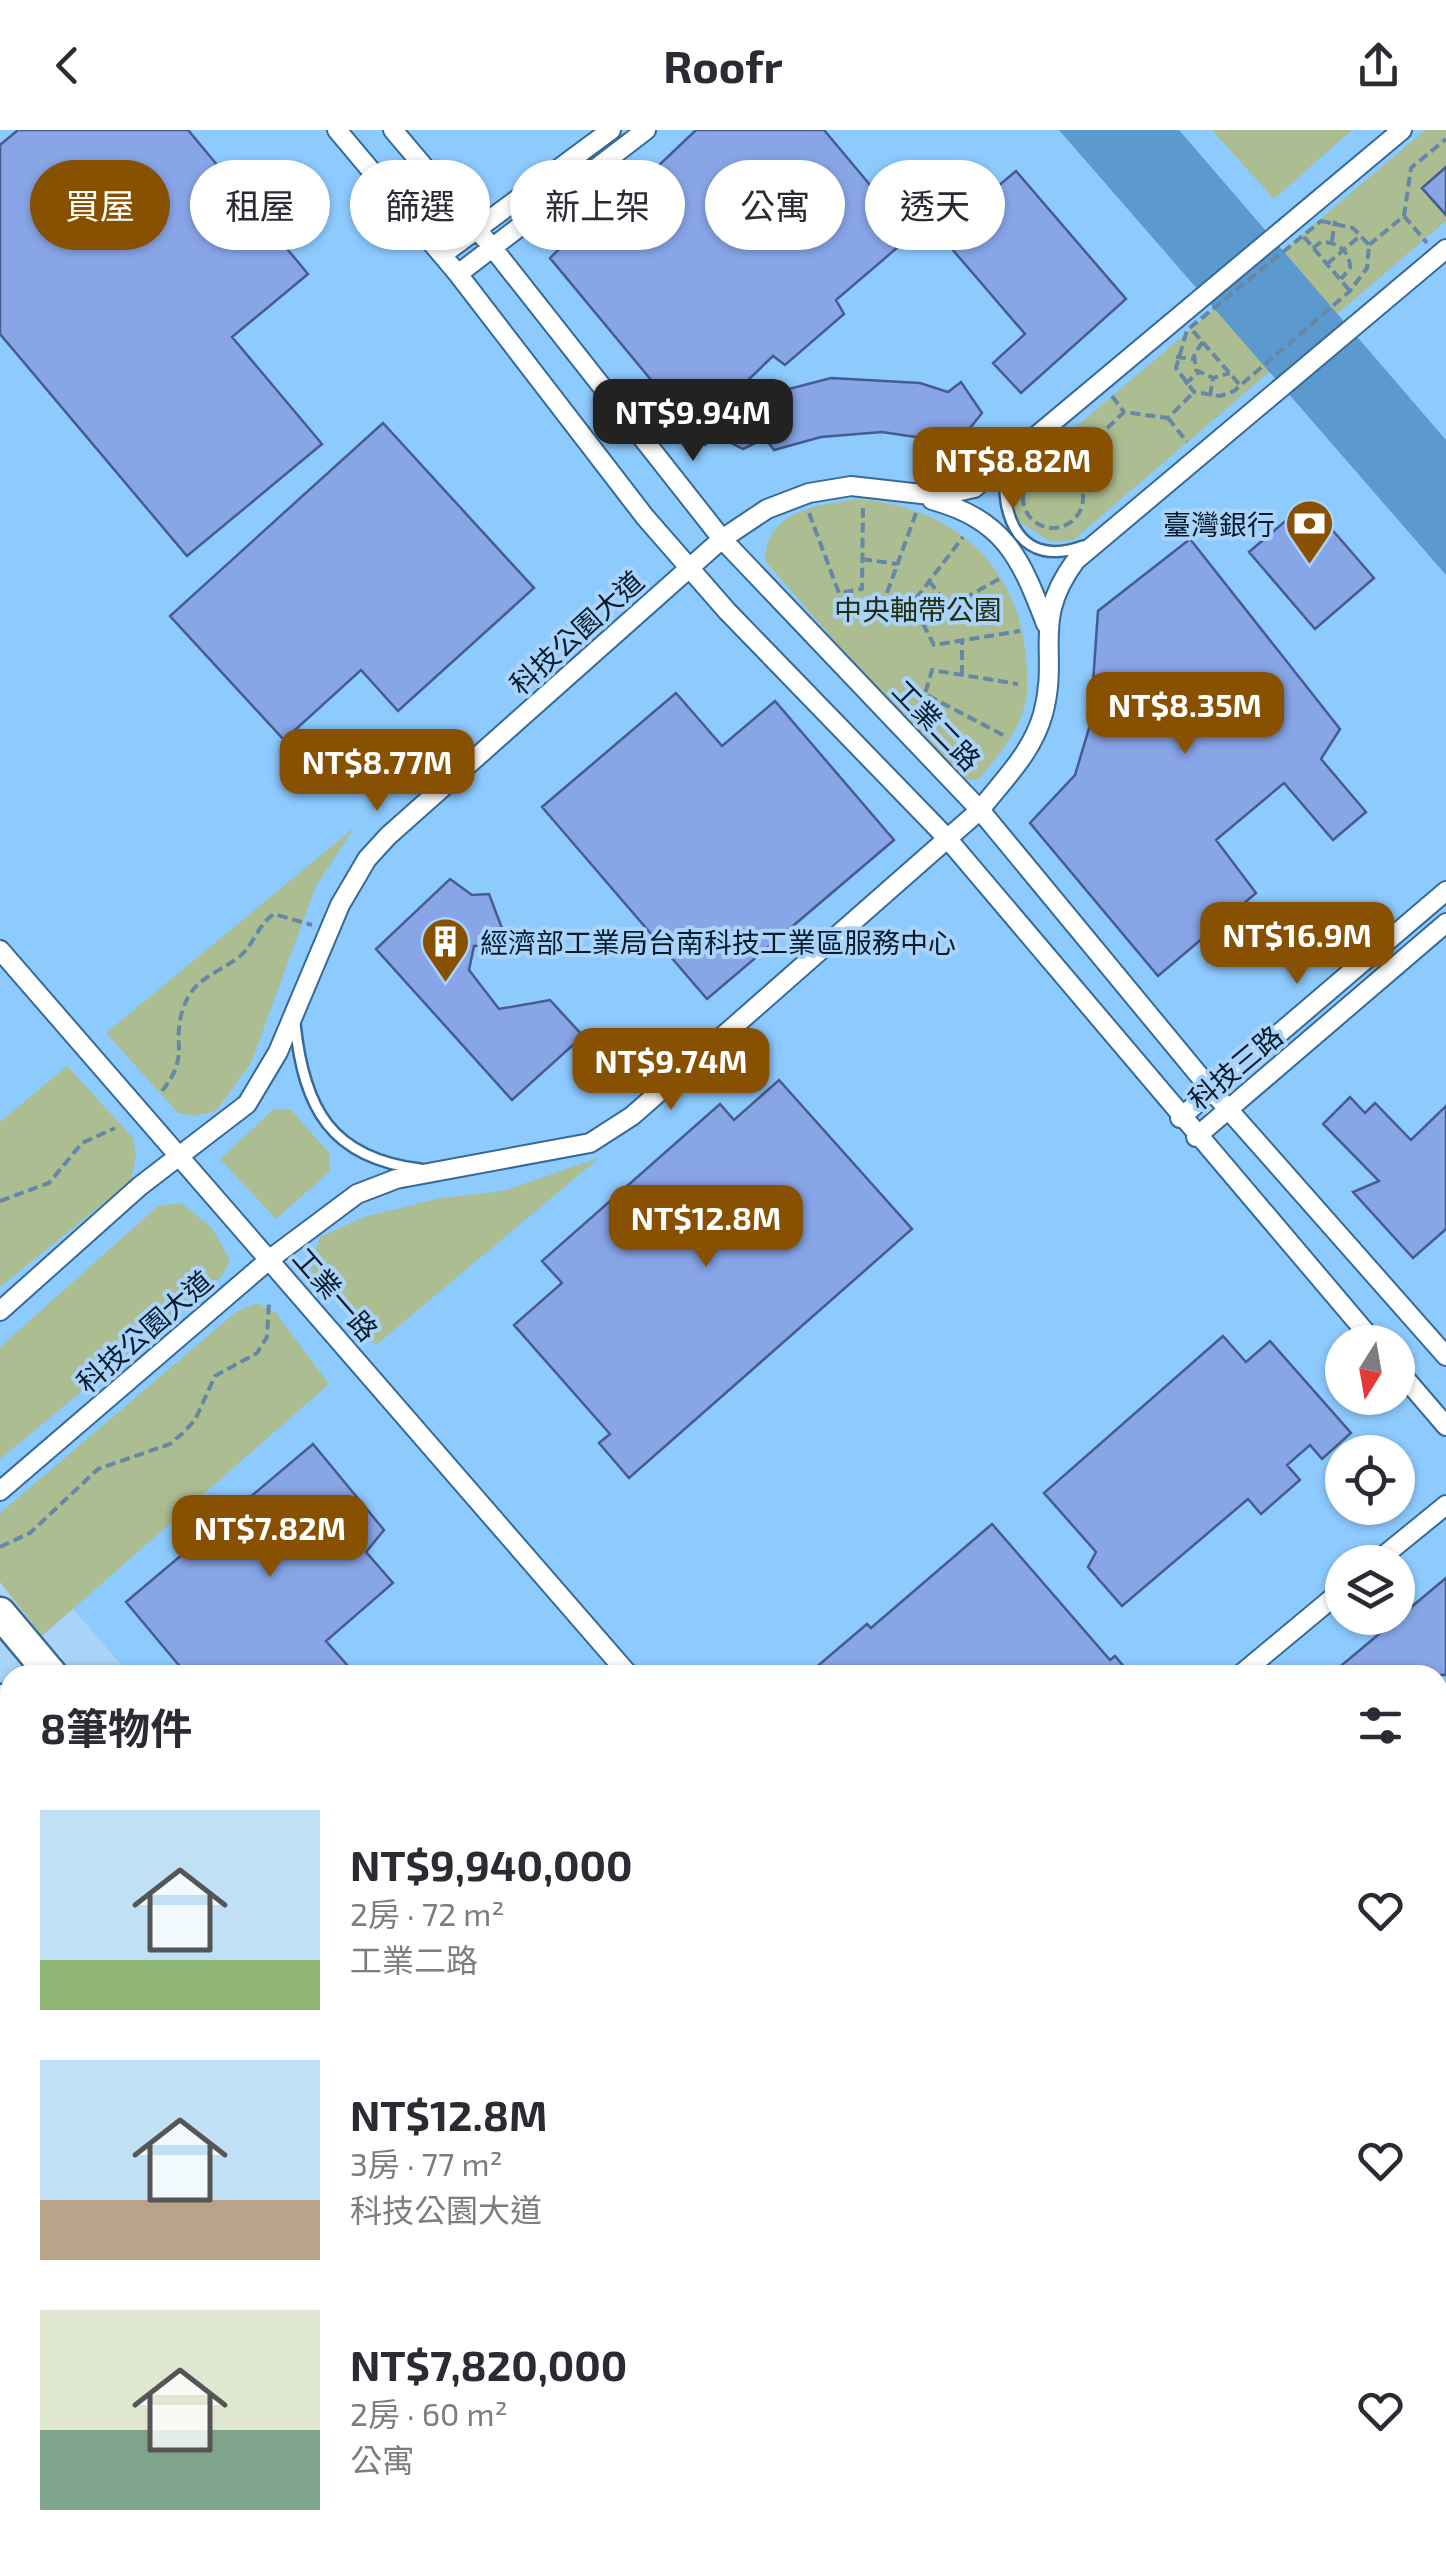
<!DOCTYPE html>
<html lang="zh-TW">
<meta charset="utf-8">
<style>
body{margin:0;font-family:"Exo 2","Noto Sans TC",sans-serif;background:#f7f7f7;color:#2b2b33;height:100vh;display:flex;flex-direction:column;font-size:38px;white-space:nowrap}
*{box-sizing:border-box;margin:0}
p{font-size:32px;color:#7c7c81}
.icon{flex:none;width:55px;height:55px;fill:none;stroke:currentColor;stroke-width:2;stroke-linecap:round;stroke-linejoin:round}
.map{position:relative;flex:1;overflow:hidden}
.drawer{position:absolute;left:0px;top:1535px;width:1448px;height:892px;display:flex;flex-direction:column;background:#fff;border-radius:30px 30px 0 0;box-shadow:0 2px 8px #0004}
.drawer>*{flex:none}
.top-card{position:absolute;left:30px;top:30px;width:1388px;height:90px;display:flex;gap:20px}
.needle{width:65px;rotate:191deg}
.fabs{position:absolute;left:1325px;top:1195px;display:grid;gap:20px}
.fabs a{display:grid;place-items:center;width:90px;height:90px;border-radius:50%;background:#fff;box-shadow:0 2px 8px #0004;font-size:50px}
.price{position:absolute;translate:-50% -85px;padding:0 22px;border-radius:20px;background:#885102;color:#fff;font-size:32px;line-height:65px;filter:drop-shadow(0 2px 5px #0008)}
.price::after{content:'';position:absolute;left:50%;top:60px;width:30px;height:22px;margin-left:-15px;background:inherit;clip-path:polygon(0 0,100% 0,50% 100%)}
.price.current{background:#222;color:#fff}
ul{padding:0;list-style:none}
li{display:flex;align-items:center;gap:30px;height:250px;padding:0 40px}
li span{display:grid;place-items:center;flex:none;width:280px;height:200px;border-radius:0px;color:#555}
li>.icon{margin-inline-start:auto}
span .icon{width:120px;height:120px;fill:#fffc;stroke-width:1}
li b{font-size:42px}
h2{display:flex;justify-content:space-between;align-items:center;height:120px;padding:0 40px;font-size:42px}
.tag{padding:0 35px;border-radius:45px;background:#fff;box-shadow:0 2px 8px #0004;font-size:35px;line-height:90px}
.tag.current{background:#885102;color:#fff}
header{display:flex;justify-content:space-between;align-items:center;height:130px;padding:0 40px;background:#fff;font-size:45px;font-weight:700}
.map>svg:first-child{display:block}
</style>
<header><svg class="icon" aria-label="back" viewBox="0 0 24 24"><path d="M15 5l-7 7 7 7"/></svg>Roofr<svg class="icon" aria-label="share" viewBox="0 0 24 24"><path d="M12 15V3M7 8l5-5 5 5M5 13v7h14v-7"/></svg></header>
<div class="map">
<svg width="1446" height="2426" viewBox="0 0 1446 2426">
<rect width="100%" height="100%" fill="#a9d3f9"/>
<path fill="#8dcafe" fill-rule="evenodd" d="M0 0H1446V1867L1438 1874V1545H130L0 1394ZM1342 1212H1398V1268H1342ZM1342 1322H1398V1378H1342ZM1342 1432H1398V1488H1342Z
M0 1681 10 1692V2418H633L640 2426H0Z"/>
<path fill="#abbd91" d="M1212 0H1352L1274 69Z
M1425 0H1446V91L1073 410 1051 412 1016 390C1011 367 1016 353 1031 335Z
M857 369C946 376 1013 427 1025 518 1027 537 1030 560 1024 579 1015 607 997 627 979 649L963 650 947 640 765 431C766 380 816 376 857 369Z
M355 697 316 756 251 933 216 981 193 986 178 983 106 903Z
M67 936 133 1008 136 1026 131 1051 0 1157V992Z
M274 979 291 980 330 1024 329 1042 276 1089 220 1029Z
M599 1028 376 1215 315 1149 310 1136 320 1107 364 1087 441 1068 503 1061Z
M181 1073 212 1098 230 1130 222 1146 0 1329V1217L158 1076Z
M257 1173 276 1183 329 1254 42 1506 0 1452V1383L236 1182Z"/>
<path fill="#5b99ce" d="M1059 0H1179L1446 310V445Z
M344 2418H531L538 2426H340Z"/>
<path fill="#88a5e7" stroke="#465c8f" stroke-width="2.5" d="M18 0H188L308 144 232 207 322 314 187 426 0 204V15Z
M696 0H824L912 105 836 170 844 184 785 235 773 226 720 277 831 248 920 253 948 262 961 252 982 283 962 308 943 311 882 302 821 307 774 320 765 308 743 319 716 305 705 315 550 128 610 70 616 76Z
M1446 37V85L1422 58Z
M1016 41 1126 169 1021 263 993 233 1025 204 940 105Z
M383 293 534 458 398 581 361 540 284 610 170 486Z
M1308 372 1374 448 1315 499 1249 422Z
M1190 409 1340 599 1321 629 1366 682 1333 710 1284 653 1216 710 1256 763 1158 846 1030 693 1075 645 1090 595 1098 481Z
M676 563 722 616 775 571 894 710 707 869 542 677Z
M450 749 472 765 489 764 508 814 474 816 469 840 499 879 550 870 583 906 512 970 376 819Z
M779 950 912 1099 629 1348 599 1313 610 1304 514 1195 562 1153 542 1131 720 974 734 990Z
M1350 967 1365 983 1375 973 1411 1010 1446 976V1099L1413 1128 1353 1062 1379 1051 1323 994Z
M1223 1206 1246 1232 1270 1211 1351 1303 1322 1329 1310 1315 1287 1335 1300 1350 1261 1384 1248 1369 1122 1476 1088 1437 1096 1422 1044 1363Z
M313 1314 384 1400 366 1422 393 1453 326 1511 356 1545H187L126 1472Z
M992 1394 1110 1530 1115 1526 1131 1545H807L867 1494 871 1498Z
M1446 1448V1545H1330Z"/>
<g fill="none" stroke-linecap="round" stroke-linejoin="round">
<defs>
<path id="lane" d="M1006 334C999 387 1020 439 1083 416
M295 894C304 979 331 1028 420 1039
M0 2334 10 2345
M134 2418 142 2426"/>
<path id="street" d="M337 0 458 144 645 387 727 481 946 707 1374 1212
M393 0 492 117 722 409 980 680 1212 961 1446 1226
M442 125 611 0
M458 144 646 0
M932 370C1004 390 1020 426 1046 494
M0 820 629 1545
M1180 988 1446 761
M1196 1007 1446 793
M0 1181 140 1056 247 974 278 922 340 775 367 729 388 706 722 409 767 379 809 363 851 356 939 366 974 358 1402 0
M1398 1240 1446 1296
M0 1361 270 1129 357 1064 396 1049 590 1013 632 986 980 680C1004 649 1032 623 1043 584 1060 521 1030 492 1076 430L1446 119
M1376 1432 1446 1375
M1240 1545 1342 1460
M1438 1766 1446 1758
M1438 1818 1446 1811"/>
<path id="primary" d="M0 1483 52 1545
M0 1570 10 1582
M737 2418 745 2426
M798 2418 805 2426"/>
</defs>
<use href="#lane" stroke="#376a94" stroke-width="14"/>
<use href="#street" stroke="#376a94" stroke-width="22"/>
<use href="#primary" stroke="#376a94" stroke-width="35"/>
<path stroke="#6687a5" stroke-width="4" stroke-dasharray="10 5" stroke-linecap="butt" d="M1404 86 1427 113
M1321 91 1353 98 1369 115 1367 138 1350 161 1234 261 1220 266 1194 262 1176 238 1187 200Z
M1304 107 1350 161
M1332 111 1335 91
M1369 115 1404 86 1411 38 1446 9
M1313 118 1321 112C1337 112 1350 120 1350 138L1341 149
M1327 134 1360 106
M1193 201 1239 254
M1203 212 1194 224 1196 240 1213 248 1230 243
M1176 227 1194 229
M1185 254 1199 242
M1112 266 1124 282
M1210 266 1213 248
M1168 288 1187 312
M1023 368a30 30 0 1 1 60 0a30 30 0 1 1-60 0Z
M1064 340 1124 282 1168 288 1194 262
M809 383 839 463 862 459 863 378
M916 383 887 463 911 475 963 407
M862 429 897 434
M999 449 922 492 934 515 1020 501
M929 451 950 477
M962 545V510
M1003 605 925 564 932 540 1018 554
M162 961C191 924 171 916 183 879 193 848 215 845 239 827 254 815 258 794 274 784L312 795
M0 1071 49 1053 82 1013 115 998
M0 1417 30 1403 98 1339 170 1314 183 1303 195 1290 215 1246 257 1223 267 1207 269 1172"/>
<use href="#lane" stroke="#fff" stroke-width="9"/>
<use href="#street" stroke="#fff" stroke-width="18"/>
<use href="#primary" stroke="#fff" stroke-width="30"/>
</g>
<defs>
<symbol id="bank-pin" viewBox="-11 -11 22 30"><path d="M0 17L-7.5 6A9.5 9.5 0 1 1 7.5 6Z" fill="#885102" stroke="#a9d3f9"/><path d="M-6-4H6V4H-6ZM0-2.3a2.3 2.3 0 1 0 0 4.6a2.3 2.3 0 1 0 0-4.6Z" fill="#fff"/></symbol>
<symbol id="building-pin" viewBox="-11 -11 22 30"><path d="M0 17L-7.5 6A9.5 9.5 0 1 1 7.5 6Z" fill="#885102" stroke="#a9d3f9"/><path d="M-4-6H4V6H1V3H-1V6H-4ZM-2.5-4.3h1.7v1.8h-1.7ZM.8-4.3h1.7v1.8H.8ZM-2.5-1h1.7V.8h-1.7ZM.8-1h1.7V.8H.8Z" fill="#fff"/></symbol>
</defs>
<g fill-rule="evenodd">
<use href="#bank-pin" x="1282" y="366" width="55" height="75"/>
<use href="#building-pin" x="418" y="784" width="55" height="75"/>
</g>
<g text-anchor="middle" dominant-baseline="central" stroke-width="8" stroke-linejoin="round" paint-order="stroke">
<g font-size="28" fill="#071c2e" stroke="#a9d3f9" text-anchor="end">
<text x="1275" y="394">臺灣銀行</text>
<text x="480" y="812" text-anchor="start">經濟部工業局台南科技工業區服務中心</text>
</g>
<g font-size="28" fill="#232e0e" stroke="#a9d3f9">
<text x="918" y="479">中央軸帶公園</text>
</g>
<g font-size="28" fill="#071c2e" stroke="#a9d3f9">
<text transform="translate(576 502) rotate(-42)">科技公園大道</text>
<text transform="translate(937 595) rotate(46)">工業二路</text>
<text transform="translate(1235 937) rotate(-40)">科技三路</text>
<text transform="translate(336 1164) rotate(49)">工業一路</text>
<text transform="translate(144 1201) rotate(-41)">科技公園大道</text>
</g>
</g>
</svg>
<div class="fabs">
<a><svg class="needle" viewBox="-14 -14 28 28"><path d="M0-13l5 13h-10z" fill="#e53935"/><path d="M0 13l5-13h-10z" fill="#7c7c81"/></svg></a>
<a><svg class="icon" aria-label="locate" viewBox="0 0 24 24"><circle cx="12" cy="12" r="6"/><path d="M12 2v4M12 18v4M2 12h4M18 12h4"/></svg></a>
<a><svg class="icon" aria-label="layers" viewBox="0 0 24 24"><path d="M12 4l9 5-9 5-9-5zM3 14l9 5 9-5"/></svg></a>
</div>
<b class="price current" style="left:693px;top:334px">NT$9.94M</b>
<b class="price" style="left:1013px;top:382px">NT$8.82M</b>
<b class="price" style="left:1185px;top:627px">NT$8.35M</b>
<b class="price" style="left:377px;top:684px">NT$8.77M</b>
<b class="price" style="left:1297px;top:857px">NT$16.9M</b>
<b class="price" style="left:671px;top:983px">NT$9.74M</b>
<b class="price" style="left:706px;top:1140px">NT$12.8M</b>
<b class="price" style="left:270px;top:1450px">NT$7.82M</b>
<div class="top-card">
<a class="tag current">買屋</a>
<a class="tag">租屋</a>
<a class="tag">篩選</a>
<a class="tag">新上架</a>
<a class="tag">公寓</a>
<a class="tag">透天</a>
</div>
<section class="drawer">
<h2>8筆物件<svg class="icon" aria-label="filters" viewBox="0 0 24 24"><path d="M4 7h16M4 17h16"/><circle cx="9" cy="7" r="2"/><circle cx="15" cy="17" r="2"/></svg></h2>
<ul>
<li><span style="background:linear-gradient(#bfe0f5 75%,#8fb573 0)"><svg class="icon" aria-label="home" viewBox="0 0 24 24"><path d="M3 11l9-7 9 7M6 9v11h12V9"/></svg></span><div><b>NT$9,940,000</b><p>2房 · 72 m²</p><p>工業二路</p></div><svg class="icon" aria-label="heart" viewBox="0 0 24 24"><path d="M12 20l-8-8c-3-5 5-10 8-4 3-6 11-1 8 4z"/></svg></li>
<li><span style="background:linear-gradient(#bfe0f5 70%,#b9a48a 0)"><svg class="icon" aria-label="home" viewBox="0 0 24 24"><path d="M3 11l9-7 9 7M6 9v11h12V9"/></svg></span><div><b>NT$12.8M</b><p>3房 · 77 m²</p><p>科技公園大道</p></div><svg class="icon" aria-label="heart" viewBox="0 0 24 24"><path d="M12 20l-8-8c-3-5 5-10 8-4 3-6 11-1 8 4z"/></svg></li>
<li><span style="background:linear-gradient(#dfe7d0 60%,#7fa58c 0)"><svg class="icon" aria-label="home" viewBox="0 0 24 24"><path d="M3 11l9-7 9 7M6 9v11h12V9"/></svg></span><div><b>NT$7,820,000</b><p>2房 · 60 m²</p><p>公寓</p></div><svg class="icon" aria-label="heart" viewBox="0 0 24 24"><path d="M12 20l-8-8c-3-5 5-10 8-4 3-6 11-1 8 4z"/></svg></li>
</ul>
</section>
</div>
